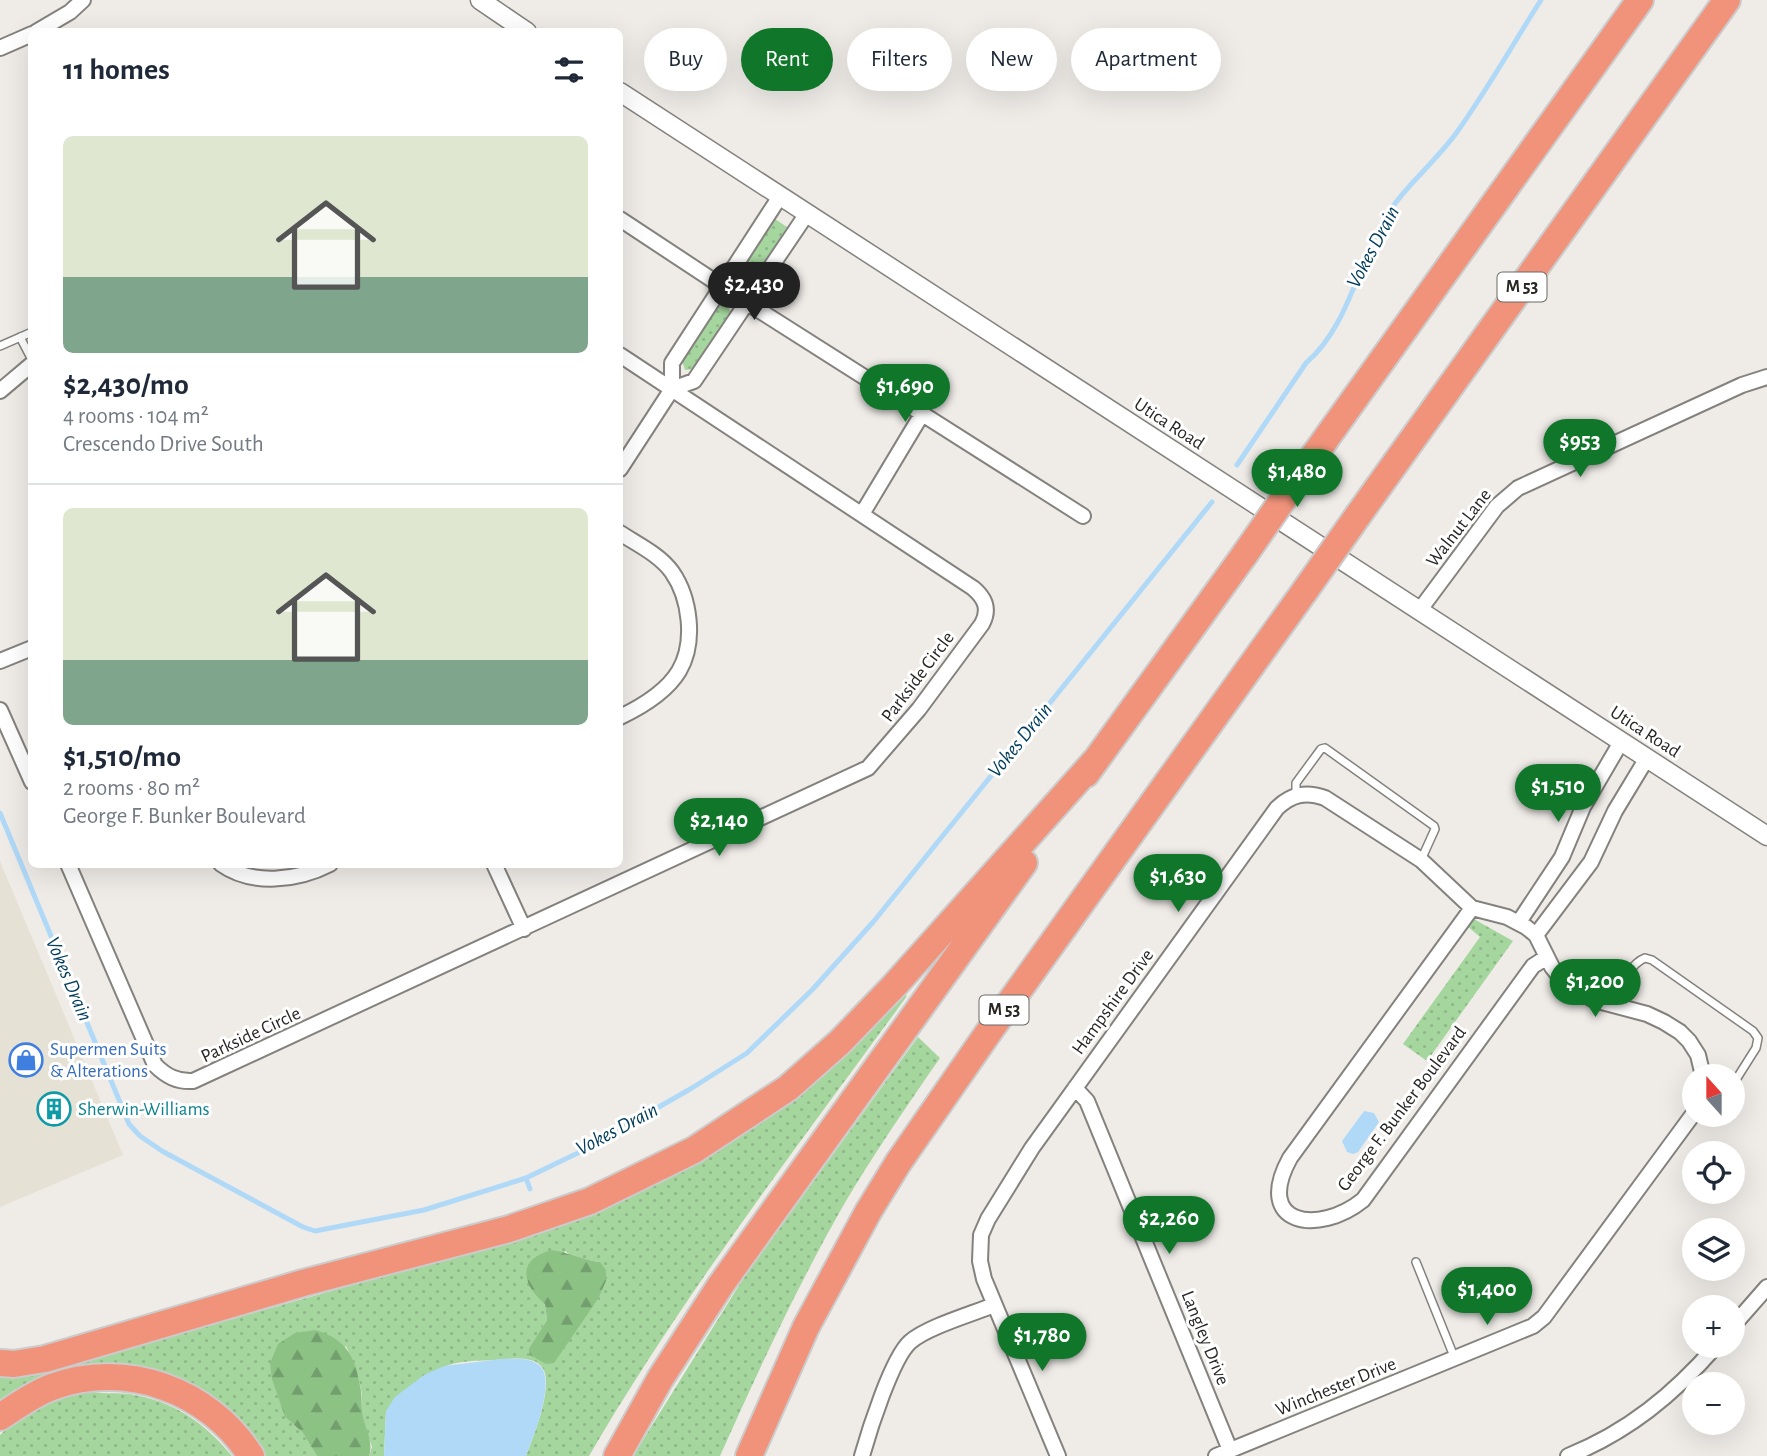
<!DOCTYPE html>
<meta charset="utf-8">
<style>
body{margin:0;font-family:"Alegreya Sans",sans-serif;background:#f2f2f3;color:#1f2937;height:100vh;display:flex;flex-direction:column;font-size:26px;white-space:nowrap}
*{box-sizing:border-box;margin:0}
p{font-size:23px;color:#747a83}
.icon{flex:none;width:38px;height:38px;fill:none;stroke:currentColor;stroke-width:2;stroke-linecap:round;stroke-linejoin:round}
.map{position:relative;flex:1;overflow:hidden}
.panel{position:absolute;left:28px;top:28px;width:595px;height:840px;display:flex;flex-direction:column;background:#fff;border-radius:10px;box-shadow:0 7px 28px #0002}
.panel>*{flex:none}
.top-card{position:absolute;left:644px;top:28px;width:665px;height:63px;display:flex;gap:14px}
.needle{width:46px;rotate:339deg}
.controls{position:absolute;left:1682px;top:1064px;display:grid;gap:14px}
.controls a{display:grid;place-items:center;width:63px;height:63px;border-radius:50%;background:#fff;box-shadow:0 7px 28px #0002;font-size:35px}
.price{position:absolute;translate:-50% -60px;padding:0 16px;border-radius:24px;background:#10772a;color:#fff;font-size:23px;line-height:46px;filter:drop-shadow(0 2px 4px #0008)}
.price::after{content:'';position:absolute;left:50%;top:42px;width:21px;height:16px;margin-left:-10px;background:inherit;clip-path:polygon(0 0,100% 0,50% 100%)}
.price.selected{background:#222;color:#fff}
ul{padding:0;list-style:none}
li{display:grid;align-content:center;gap:14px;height:371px;padding:0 35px}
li+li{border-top:2px solid #e0e1e3}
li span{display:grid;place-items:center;height:217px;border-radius:10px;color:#555}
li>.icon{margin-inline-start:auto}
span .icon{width:126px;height:126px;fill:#fffc;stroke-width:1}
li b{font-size:30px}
h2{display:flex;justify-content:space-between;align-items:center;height:84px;padding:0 35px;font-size:30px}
.pill{padding:0 24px;border-radius:32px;background:#fff;box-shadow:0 7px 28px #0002;font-size:24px;line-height:63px}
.pill.selected{background:#10772a;color:#fff}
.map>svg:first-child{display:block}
</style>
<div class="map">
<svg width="1767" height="1456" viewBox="0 0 1767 1456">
<defs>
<pattern id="grass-dots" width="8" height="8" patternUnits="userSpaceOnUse" patternTransform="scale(1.75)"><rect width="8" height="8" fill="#a5d69e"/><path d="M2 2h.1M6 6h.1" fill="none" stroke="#8eb888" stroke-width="1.8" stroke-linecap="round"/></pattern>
<pattern id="forest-firs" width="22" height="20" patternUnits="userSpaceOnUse" patternTransform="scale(1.75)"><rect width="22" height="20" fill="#8dc285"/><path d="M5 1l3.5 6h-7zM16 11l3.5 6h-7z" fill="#739e6d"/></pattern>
</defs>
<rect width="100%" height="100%" fill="#efece8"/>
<path fill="#e6e1d5" d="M0 861 123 1155 0 1207Z"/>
<path fill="url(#grass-dots)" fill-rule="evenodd" d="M775 219 787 227 754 278H745L742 270Z
M723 303 727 305 731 312 694 369 685 370 682 361 719 305Z
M1472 918 1513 941 1427 1061 1403 1044 1480 937 1467 926Z
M903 994 907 996C797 1147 683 1295 589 1456H526C533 1438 555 1384 542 1367 533 1355 508 1359 495 1360 479 1361 456 1360 442 1368 422 1380 404 1397 386 1411L384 1456H369L372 1447 361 1412 362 1394 357 1372 346 1346 285 1417 302 1432 317 1456H265L263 1451 162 1374 0 1406V1376H27L44 1372 502 1243 613 1203ZM565 1251 574 1258 600 1262 598 1299 586 1315 529 1348 547 1320 545 1304Z
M918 1037 940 1058C906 1107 873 1155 843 1206 797 1287 758 1371 720 1456H633L743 1279Z
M91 1391C103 1395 116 1392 129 1394 174 1401 204 1422 232 1456H0V1435C25 1410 57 1397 91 1391Z"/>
<path fill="url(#forest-firs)" d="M551 1250C569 1252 580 1260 600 1262L606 1270V1281L598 1299 554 1363 546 1364 530 1355 529 1348 547 1320 545 1304C521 1283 517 1260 551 1250Z
M315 1330C348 1339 356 1359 361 1391 362 1399 361 1406 362 1413 365 1428 374 1441 369 1456H317L302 1432 285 1417 272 1379 270 1363 278 1344 295 1333Z"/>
<path fill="#b0d9f8" d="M1364 1111 1374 1113 1379 1122 1358 1152 1353 1154 1347 1152 1342 1141Z
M501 1359C514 1359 529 1357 539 1365 557 1379 533 1438 526 1456H384L386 1411 395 1397 424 1375 444 1366Z"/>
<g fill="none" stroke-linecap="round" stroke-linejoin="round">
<path stroke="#b0d9f8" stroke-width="5" d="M1237 465 1306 363C1347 328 1357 268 1382 223 1402 188 1434 164 1457 132 1487 90 1513 44 1541 0
M0 813 129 1124 140 1136 162 1151 303 1227 315 1231 424 1210 526 1178 582 1151 692 1088 747 1053 812 990 874 921 1212 502
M526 1178 530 1189"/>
<defs>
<path id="service" d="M723 287 745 302
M20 337 32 360
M0 346 32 332
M1296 795V783L1321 749 1325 748 1434 826 1435 829 1421 860
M1614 1005C1619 990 1629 964 1645 958L1652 960 1753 1031 1758 1038 1756 1048 1732 1086
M1416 1262 1455 1359"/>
<path id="minor" d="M36 32 70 12 83 0
M0 48 32 34
M620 219 723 287
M746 302 1083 516
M672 389 694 381 806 215
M0 391 32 364
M620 469 672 389V363L779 198
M862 514 922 414
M620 533C637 544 660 555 672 572 690 598 696 642 679 671 667 691 641 707 620 717
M1419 611 1497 506 1518 488 1742 385 1767 377
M0 661 32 648
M0 710 32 782
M68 864 155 1065C166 1076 177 1082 193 1081L868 768 919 709 982 624C990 609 985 598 973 588L620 355
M221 864C252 886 297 881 330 864
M494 864 524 929
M1472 908 1290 1158C1253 1225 1318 1236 1363 1200L1533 966 1547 957
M1519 922 1562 857 1583 807 1621 742
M1536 935 1591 862 1615 811 1647 758
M1075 1088 1087 1101 1230 1450
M1732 1327 1767 1287
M862 1456C869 1431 892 1358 910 1342 927 1327 972 1314 994 1305
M1058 1456 984 1279 980 1261 981 1235 988 1219 1032 1148 1277 808C1292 794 1306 791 1325 798L1421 860 1472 908 1507 917 1526 927 1536 935 1552 967 1559 976 1580 992 1594 1000 1647 1014 1664 1022 1680 1032 1689 1041 1698 1055 1703 1076
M1216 1456 1533 1326 1544 1317 1694 1113
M1568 1456C1628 1432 1674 1394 1716 1346"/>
<path id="tertiary" d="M480 0 527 32
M620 92 1767 836"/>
<path id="motorway" d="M1300 475 1640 0
M1359 514 1727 0
M1086 774 1245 554
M0 1363 14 1364 45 1359 303 1283 509 1229 590 1201 694 1150 788 1088 840 1042 894 986 1095 761
M0 1417C17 1406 33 1394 52 1387 126 1360 209 1390 251 1456
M617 1456 660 1379 720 1286 1024 863
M749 1456 806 1327 868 1212 898 1163 988 1033 1304 592"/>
</defs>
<use href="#service" stroke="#84827e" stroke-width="10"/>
<use href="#minor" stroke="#84827e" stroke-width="18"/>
<use href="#tertiary" stroke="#84827e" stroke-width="21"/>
<use href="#motorway" stroke="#cbcbcb" stroke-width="30"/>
<use href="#service" stroke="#fff" stroke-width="7"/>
<use href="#minor" stroke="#fff" stroke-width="14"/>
<use href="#tertiary" stroke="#fff" stroke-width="18"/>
<use href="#motorway" stroke="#f1937b" stroke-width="26"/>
<defs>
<path id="motorway-bridge" d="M1245 554 1300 475
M1304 592 1359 514"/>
</defs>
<use href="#motorway-bridge" stroke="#cbcbcb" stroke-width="30" stroke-linecap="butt"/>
<use href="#motorway-bridge" stroke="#f1937b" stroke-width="26"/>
</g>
<defs>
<symbol id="shop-ring" viewBox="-11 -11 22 22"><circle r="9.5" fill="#fff" stroke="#3f7fe0" stroke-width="1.5"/><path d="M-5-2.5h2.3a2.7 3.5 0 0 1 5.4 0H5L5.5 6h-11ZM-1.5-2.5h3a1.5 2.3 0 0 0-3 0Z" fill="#3f7fe0"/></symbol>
<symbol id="building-ring" viewBox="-11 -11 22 22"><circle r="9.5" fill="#fff" stroke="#0f9aa8" stroke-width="1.5"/><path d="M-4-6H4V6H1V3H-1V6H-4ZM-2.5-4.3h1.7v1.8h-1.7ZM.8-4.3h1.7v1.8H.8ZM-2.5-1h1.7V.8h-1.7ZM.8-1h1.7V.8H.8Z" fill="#0f9aa8"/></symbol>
</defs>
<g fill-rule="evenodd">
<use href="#shop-ring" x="7" y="1041" width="38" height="38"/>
<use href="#building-ring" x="35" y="1090" width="38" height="38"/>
</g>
<g text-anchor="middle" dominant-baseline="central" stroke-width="6" stroke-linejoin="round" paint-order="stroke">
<g fill="#fff" stroke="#686866" stroke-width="2">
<rect x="1497.5" y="272.5" width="49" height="29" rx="5"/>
<rect x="979.5" y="995.5" width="49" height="29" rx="5"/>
</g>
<g font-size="18" font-weight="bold" fill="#282725">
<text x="1522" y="287">M 53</text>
<text x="1004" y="1010">M 53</text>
</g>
<g font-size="19" fill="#282725" stroke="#fff">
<text transform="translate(1169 424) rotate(33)">Utica Road</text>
<text transform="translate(1459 528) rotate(-52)">Walnut Lane</text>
<text transform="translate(918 677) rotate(-53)">Parkside Circle</text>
<text transform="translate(1645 732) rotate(33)">Utica Road</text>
<text transform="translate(1113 1002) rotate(-54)">Hampshire Drive</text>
<text transform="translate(251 1035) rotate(-25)">Parkside Circle</text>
<text transform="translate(1402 1109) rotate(-53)">George F. Bunker Boulevard</text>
<text transform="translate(1205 1338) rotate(68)">Langley Drive</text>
<text transform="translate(1336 1387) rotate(-22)">Winchester Drive</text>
</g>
<g font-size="19" fill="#366cbe" stroke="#fff" text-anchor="start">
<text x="50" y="1049">Supermen Suits<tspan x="50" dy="22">&amp; Alterations</tspan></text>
</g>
<g font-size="19" fill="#0d838f" stroke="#fff" text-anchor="start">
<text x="78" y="1109">Sherwin-Williams</text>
</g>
<g font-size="21" font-style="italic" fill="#013c5d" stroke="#fff">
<text transform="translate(1373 247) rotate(-62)">Vokes Drain</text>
<text transform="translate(1020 740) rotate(-51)">Vokes Drain</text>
<text transform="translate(69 979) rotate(67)">Vokes Drain</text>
<text transform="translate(617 1129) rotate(-28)">Vokes Drain</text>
</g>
</g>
</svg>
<div class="controls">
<a><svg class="needle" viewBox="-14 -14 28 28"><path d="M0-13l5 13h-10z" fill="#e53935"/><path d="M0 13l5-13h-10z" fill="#747a83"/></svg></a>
<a><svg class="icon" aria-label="locate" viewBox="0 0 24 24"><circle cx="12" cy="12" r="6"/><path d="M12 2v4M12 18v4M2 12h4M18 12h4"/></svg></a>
<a><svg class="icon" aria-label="layers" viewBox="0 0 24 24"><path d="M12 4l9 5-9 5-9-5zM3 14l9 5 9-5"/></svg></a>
<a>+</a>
<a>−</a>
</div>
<b class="price selected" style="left:754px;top:322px">$2,430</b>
<b class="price" style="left:905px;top:424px">$1,690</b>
<b class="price" style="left:1580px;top:479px">$953</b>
<b class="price" style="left:1297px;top:509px">$1,480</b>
<b class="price" style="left:1558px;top:824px">$1,510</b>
<b class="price" style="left:719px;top:858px">$2,140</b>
<b class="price" style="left:1178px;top:914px">$1,630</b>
<b class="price" style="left:1595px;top:1019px">$1,200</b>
<b class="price" style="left:1169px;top:1256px">$2,260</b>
<b class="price" style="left:1487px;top:1327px">$1,400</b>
<b class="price" style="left:1042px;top:1373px">$1,780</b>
<div class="top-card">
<a class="pill">Buy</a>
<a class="pill selected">Rent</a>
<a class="pill">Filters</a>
<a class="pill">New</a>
<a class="pill">Apartment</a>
</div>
<section class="panel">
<h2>11 homes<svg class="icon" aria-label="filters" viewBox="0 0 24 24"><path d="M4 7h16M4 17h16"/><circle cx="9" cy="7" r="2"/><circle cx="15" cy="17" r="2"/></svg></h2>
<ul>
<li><span style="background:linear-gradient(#dfe7d0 65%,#7fa58c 0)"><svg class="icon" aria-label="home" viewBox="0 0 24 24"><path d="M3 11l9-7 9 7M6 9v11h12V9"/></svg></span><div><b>$2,430/mo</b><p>4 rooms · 104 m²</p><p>Crescendo Drive South</p></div></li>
<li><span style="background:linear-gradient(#dfe7d0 70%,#7fa58c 0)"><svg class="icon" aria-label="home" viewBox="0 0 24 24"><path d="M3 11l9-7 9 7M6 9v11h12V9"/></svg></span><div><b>$1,510/mo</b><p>2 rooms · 80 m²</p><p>George F. Bunker Boulevard</p></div></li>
</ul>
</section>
</div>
